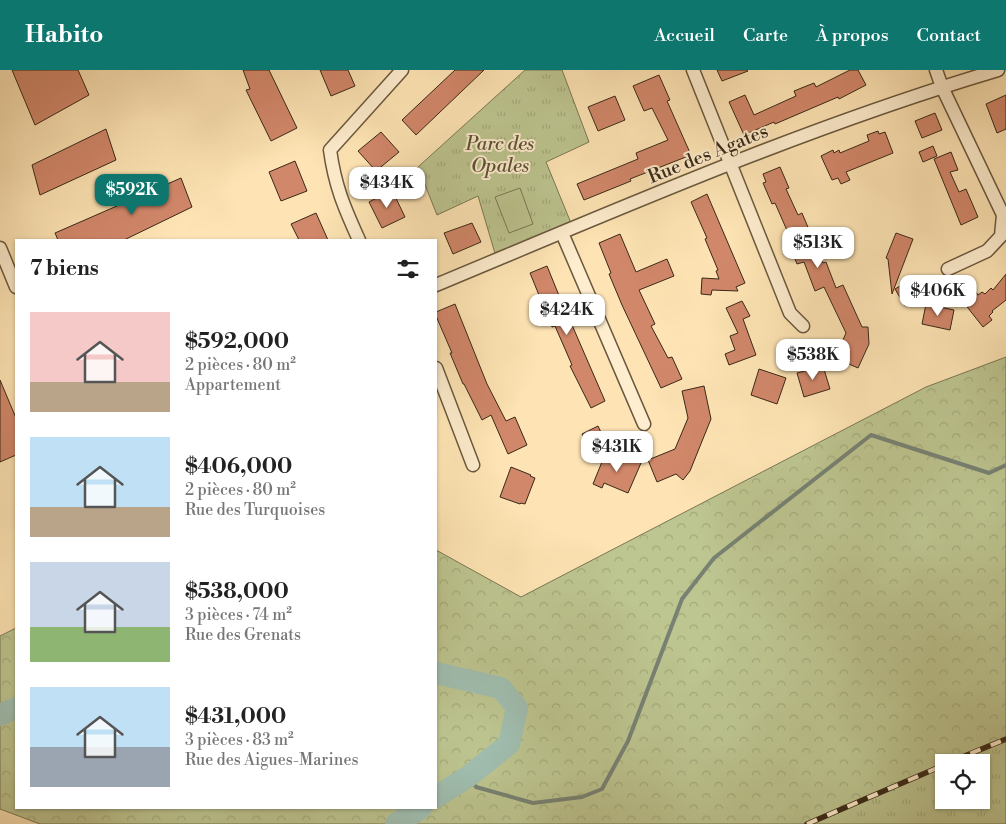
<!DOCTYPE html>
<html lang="fr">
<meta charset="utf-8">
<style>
body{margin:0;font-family:"Libre Bodoni",serif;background:#f2f2f2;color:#222;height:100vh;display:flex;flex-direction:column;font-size:19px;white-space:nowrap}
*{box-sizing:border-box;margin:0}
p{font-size:16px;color:#767676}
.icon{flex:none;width:28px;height:28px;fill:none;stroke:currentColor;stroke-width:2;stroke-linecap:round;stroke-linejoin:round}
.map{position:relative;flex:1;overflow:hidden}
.side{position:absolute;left:15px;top:169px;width:422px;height:570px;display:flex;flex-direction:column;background:#fff;border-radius:0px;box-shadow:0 1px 4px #0004}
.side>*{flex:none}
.tools{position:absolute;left:935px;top:684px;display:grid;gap:10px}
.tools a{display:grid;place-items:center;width:55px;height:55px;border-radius:0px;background:#fff;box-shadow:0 1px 4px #0004;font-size:25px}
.price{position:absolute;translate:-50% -42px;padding:0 11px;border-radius:10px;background:#fff;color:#222;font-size:16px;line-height:32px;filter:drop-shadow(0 1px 2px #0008)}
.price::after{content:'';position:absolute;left:50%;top:30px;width:15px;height:11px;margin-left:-8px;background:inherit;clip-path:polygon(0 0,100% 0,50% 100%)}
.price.active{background:#0f766e;color:#fff}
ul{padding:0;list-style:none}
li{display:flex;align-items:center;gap:15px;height:125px;padding:0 15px}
li span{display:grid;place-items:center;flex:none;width:140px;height:100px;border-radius:0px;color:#555}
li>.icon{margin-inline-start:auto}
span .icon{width:60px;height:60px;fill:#fffc;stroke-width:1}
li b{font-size:21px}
h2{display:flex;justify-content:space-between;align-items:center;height:60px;padding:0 15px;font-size:21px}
header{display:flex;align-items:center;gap:30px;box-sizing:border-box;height:70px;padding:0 25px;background:#0f766e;color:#fff}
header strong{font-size:24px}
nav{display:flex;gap:28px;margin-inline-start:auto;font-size:18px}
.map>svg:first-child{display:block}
</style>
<header>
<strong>Habito</strong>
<nav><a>Accueil</a><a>Carte</a><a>À propos</a><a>Contact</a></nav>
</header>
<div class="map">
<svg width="1006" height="754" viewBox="0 0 1006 754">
<defs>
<pattern id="forest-crowns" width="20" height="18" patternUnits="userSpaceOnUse" patternTransform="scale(1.25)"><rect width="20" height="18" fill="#bdc590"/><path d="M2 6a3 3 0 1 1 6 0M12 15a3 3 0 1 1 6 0" fill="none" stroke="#a3a97b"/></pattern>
<pattern id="park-tufts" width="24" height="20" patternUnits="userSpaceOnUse" patternTransform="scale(1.25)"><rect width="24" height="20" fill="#bdc590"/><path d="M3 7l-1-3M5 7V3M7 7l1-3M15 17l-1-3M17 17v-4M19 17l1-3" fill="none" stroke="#a3a97b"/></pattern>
</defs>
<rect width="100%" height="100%" fill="#fee4b4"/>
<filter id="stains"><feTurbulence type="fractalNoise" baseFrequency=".004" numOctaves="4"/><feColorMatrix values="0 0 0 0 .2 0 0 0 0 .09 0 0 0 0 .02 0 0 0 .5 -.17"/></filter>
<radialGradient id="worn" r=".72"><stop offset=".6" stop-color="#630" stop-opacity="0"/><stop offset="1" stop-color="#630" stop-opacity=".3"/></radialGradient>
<path fill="url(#forest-crowns)" stroke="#7b7754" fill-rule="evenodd" d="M1006 287V754H40L0 739V566L16 558V738H436V480L521 527 926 317ZM944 692H981V730H944Z"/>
<path fill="url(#park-tufts)" stroke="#7b7754" d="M525 0H562L589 72 546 92 573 158 497 190 478 126 437 145 418 97Z
M1006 669V754H807L944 695V730H981V692H950Z"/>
<path fill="#bdc590" stroke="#7b7754" d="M520 118 533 154 509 163 495 127Z"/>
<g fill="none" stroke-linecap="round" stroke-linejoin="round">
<path stroke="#778273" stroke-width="4" d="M469 706 476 717 533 733 582 727 602 719 628 671 682 529 714 488 871 365 989 403 1006 395"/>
<path stroke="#a0beb0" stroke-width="22" d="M436 603 501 618 517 638 509 674 469 706 436 727
M0 645 16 638
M396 754 421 738"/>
</g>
<path fill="#d1876a" stroke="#392917" d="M12 0H78L89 25 35 55Z
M243 0H269L297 58 271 71 246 20 250 19Z
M320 0H348L355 16 331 26Z
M455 0H484L416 65 402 50Z
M717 0H747L748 1 722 11Z
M850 0H858L866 15 839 29 838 27 775 54 774 52 744 65 729 32 745 25 754 45 796 26 794 21 814 13 816 17Z
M659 5 670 30 667 31 691 85 630 109 631 111 584 130 577 114 638 89 636 83 668 70 652 38 644 41 633 16Z
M1006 25V59L997 63 986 34Z
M615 26 625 50 598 61 588 37Z
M935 43 942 60 922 68 915 51Z
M106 59 116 90 40 125 32 95Z
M878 61 879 64 885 62 893 83 846 102 850 110 841 114 838 108 832 110 821 86 833 80 834 83 839 80 840 83 869 71 867 65Z
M381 62 399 82 376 101 358 81Z
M933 76 937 86 923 92 919 82Z
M951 82 958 100 950 102 959 122 966 119 978 147 961 155 934 89Z
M295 91 307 121 281 131 269 102Z
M780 97 789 118 786 119 798 145 802 143 823 193 826 192 836 218 843 215 862 257H868L869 274 858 298 835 288 846 263 824 217 815 221 804 192 797 194 786 166 789 165 775 133 772 134 763 113 766 112 763 104Z
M181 108 192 137 124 170H58L55 163Z
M392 120 405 147 382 158 369 132Z
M707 124 745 213 736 217 738 221 712 220 711 225 701 224 702 208 719 209 716 201 718 200 705 169 707 168 691 132Z
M316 143 328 170H299L291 154Z
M472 153 481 172 453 184 444 163Z
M896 163 913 169 892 224 888 189 886 188Z
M620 164 636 202 667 189 674 206 639 220 655 254 651 256 668 288 672 287 682 309 661 318 622 235 609 204 611 203 599 173Z
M547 196 571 255H572L605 331 591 338 570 296 572 295 555 256 552 257 530 203Z
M1006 204V230L992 241 993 242 989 246 992 250 983 257 964 233 976 222 978 225 982 222 985 224 991 218 993 220Z
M912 209 922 226 905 236 895 219Z
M742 231 750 246 743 249 756 285 729 295 725 284 735 280 730 266 738 263 726 238Z
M455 234 487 314 506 351 515 347 527 375 508 384 491 345 482 350 464 314H463L450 283H452L436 246V242Z
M926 234 954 240 950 260 922 254Z
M823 296 830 319 804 327 797 303Z
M759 299 786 308 777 334 751 325Z
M0 310 16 348V385L0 392Z
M704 316 711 349 690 401 683 410 676 404 657 412 648 390 675 379 688 348 682 321Z
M598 356 609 379 593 386 582 364Z
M606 382 626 391 627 388 641 393 628 423 604 413 602 418 593 414Z
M511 397 531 405 530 406 535 408 525 434 521 433 520 434 500 427Z"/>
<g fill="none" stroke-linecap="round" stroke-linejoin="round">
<defs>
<path id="street" d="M693 0 790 243 803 256
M936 0 942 17 1003 145 1001 166 987 181 948 199
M562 163 644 354
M359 170C344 137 335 116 330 80L402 0
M0 178 16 217
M436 215C621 138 806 57 998 0
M436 298 473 395"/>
</defs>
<use href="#street" stroke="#6a583e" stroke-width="15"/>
<use href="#street" stroke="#feedce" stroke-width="12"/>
<defs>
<path id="rail" d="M950 692 1006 669
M807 754 944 695"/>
</defs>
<use href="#rail" stroke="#392917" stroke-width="5.5"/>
<use href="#rail" stroke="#feedce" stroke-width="4" stroke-dasharray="11" stroke-linecap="butt"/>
</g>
<g text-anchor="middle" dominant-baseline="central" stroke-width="4" stroke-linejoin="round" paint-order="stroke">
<g font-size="19" font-style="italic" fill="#5a5035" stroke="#feedce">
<text x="500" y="74">Parc des<tspan x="500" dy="22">Opales</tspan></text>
</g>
<g font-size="19" fill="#392917" stroke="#feedce">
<text transform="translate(708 84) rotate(-22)">Rue des Agates</text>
</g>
</g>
<rect width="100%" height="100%" filter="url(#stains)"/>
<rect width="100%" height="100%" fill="url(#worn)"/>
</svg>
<div class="tools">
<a><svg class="icon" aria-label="locate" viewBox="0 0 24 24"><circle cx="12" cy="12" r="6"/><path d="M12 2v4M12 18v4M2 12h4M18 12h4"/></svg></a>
</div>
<b class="price" style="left:387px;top:139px">$434K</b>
<b class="price active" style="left:132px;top:146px">$592K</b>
<b class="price" style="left:818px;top:199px">$513K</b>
<b class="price" style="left:938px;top:247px">$406K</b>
<b class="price" style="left:567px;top:266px">$424K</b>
<b class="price" style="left:813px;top:311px">$538K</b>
<b class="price" style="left:617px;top:403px">$431K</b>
<section class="side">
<h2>7 biens<svg class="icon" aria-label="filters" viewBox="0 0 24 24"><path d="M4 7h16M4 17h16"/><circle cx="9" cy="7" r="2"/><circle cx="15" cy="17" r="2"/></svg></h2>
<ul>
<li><span style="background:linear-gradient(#f6c9c9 70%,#b9a48a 0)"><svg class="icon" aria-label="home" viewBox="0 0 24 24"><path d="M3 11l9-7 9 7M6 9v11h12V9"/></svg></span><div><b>$592,000</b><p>2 pièces · 80 m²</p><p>Appartement</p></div></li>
<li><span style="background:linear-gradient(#bfe0f5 70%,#b9a48a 0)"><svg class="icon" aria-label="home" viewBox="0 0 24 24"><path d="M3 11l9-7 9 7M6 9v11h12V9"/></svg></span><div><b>$406,000</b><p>2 pièces · 80 m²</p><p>Rue des Turquoises</p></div></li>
<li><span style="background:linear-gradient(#c9d6e8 65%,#8fb573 0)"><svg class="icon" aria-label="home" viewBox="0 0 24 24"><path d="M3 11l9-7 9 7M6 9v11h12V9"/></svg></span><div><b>$538,000</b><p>3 pièces · 74 m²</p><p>Rue des Grenats</p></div></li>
<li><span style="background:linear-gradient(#bfe0f5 60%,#9aa5b1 0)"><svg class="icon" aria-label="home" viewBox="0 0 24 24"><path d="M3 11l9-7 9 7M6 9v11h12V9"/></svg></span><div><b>$431,000</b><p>3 pièces · 83 m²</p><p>Rue des Aigues-Marines</p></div></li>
</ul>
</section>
</div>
